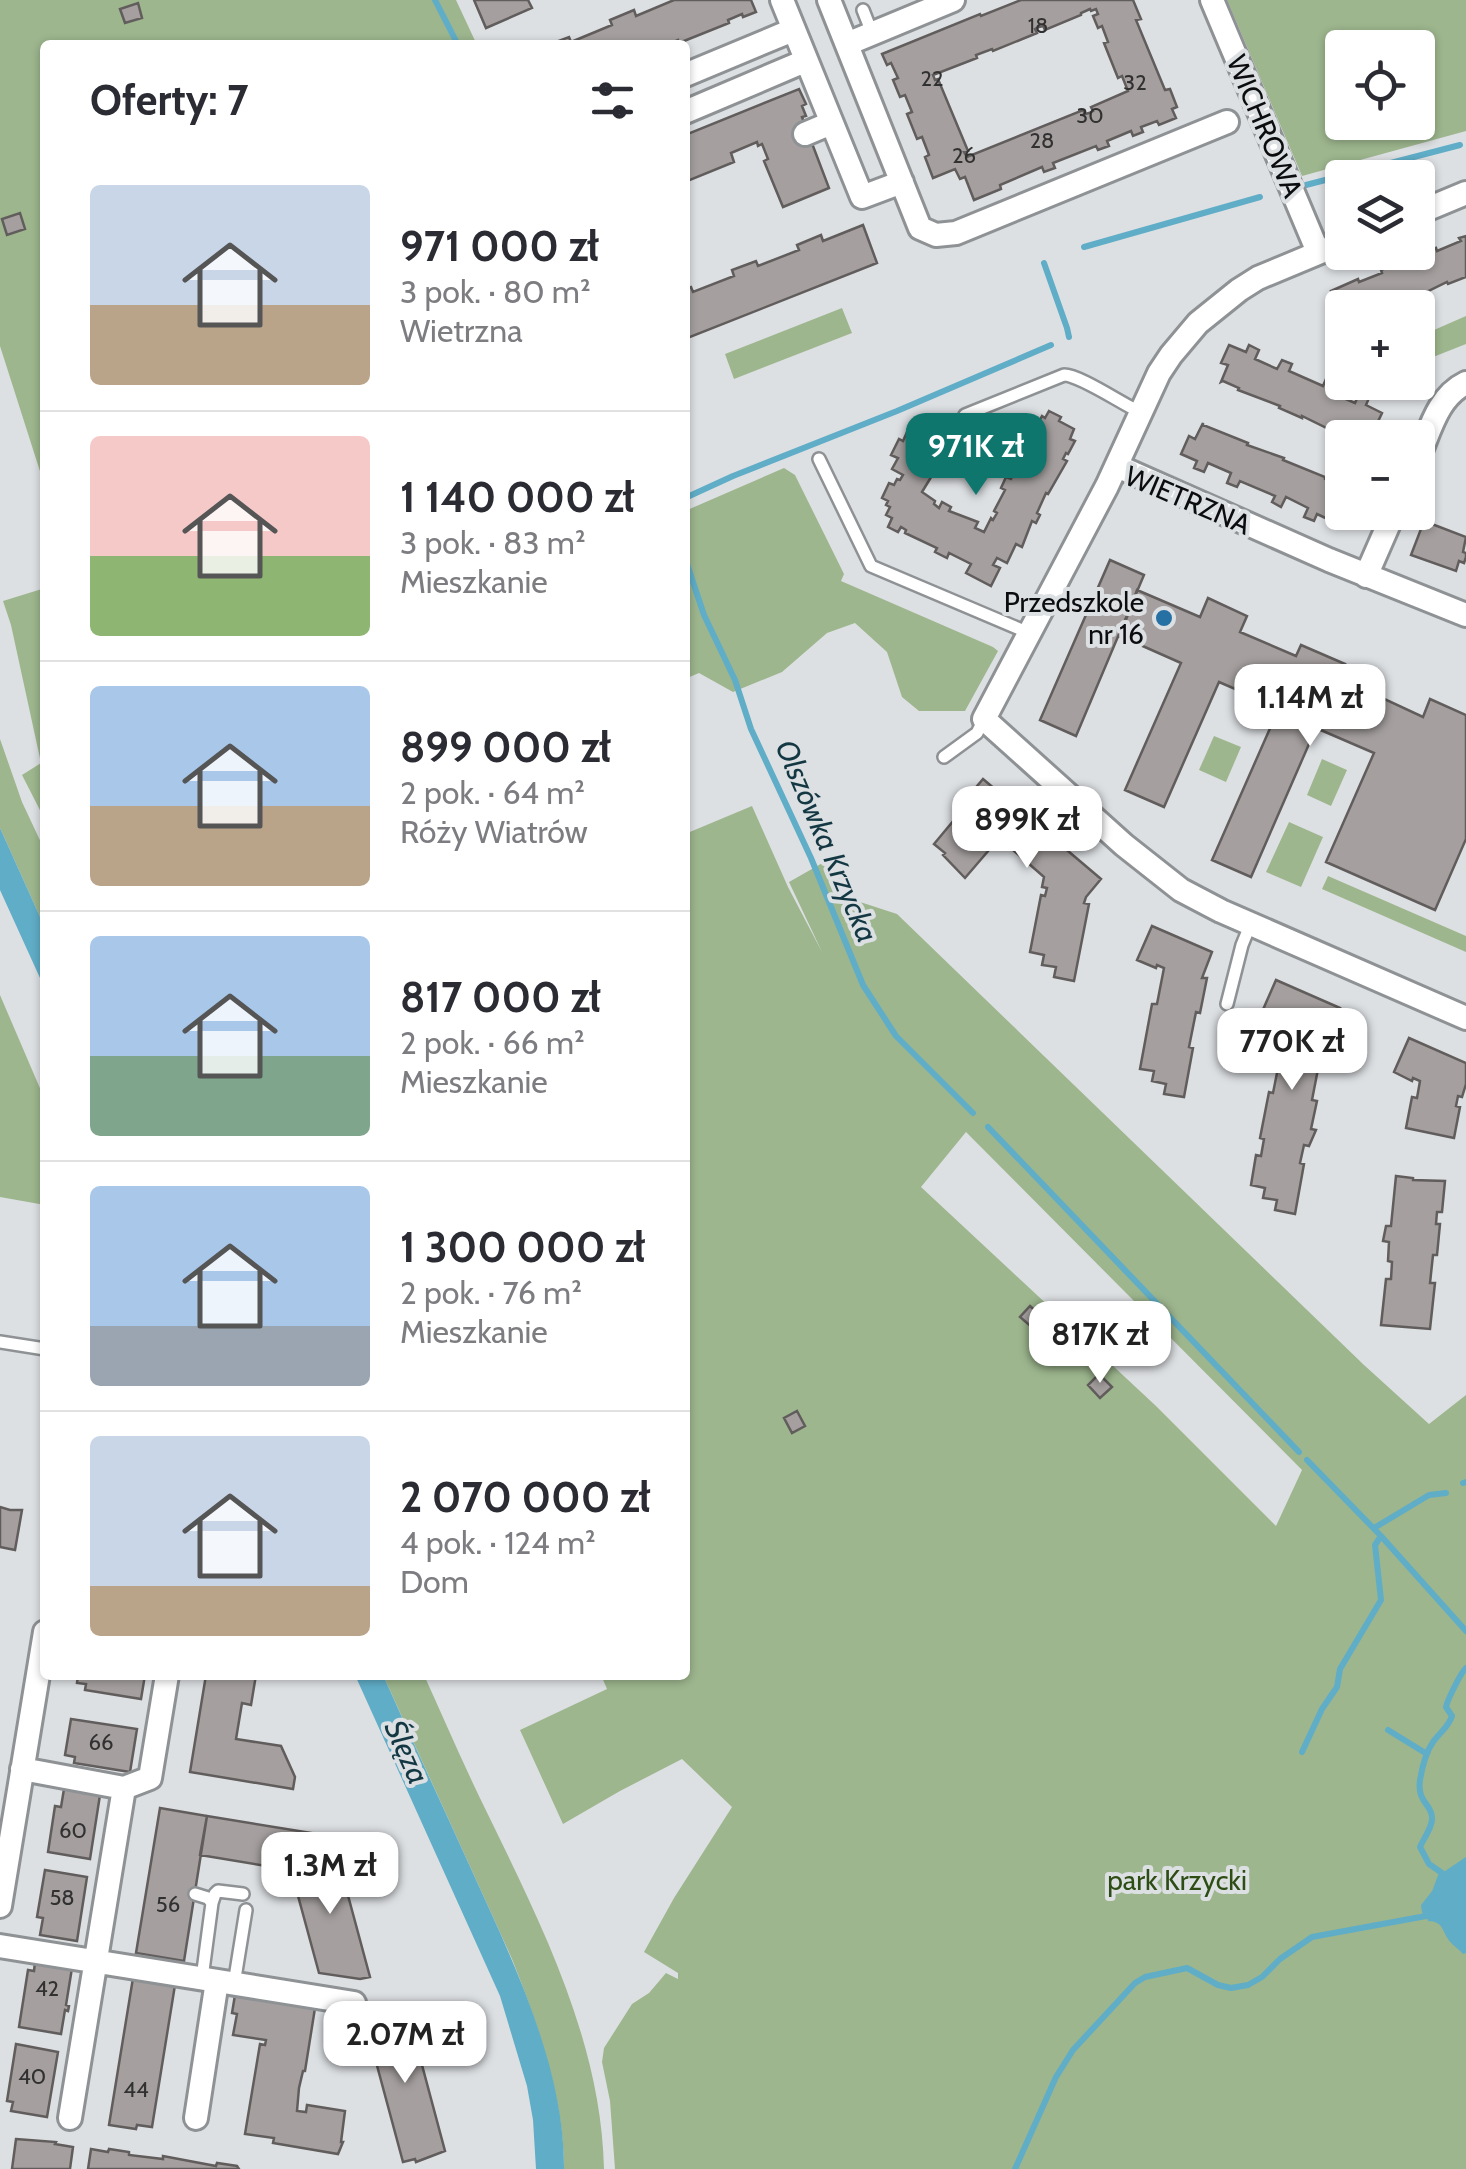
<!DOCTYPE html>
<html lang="pl">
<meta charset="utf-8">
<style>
body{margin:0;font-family:Cabin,sans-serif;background:#f2f2f3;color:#2b2b33;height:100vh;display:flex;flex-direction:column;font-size:38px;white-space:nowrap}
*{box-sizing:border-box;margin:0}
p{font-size:32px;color:#7c7c81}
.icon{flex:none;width:55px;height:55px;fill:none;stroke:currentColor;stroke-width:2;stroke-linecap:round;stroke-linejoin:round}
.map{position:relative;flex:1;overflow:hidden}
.panel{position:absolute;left:40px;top:40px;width:650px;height:1640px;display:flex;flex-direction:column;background:#fff;border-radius:10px;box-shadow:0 2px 8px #0004}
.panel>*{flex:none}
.tools{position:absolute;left:1325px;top:30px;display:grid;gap:20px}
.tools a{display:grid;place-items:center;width:110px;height:110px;border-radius:10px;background:#fff;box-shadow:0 2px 8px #0004;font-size:50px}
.price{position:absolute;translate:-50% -85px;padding:0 22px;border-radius:20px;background:#fff;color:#222;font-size:32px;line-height:65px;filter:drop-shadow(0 2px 5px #0008)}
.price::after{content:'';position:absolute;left:50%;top:60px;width:30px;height:22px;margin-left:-15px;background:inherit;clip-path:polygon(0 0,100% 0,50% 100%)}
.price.active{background:#0f766e;color:#fff}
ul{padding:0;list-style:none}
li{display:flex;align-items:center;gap:30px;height:250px;padding:0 50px}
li+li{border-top:2px solid #e1e1e2}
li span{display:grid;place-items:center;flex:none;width:280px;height:200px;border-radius:10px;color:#555}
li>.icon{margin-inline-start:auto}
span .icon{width:120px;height:120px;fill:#fffc;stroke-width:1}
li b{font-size:42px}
h2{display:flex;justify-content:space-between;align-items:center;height:120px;padding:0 50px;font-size:42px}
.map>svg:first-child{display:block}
</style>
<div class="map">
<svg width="1466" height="2169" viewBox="0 0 1466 2169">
<rect width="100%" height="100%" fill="#dde0e3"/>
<path fill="#9db68e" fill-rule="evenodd" d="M0 0H456L477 45H45V487L0 346Z
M1227 0H1466V131L1302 176ZM1342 48H1418V122H1342Z
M842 308 852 333 734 379 725 354Z
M1466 316V344L1418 363V337Z
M784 468 795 475 844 574 841 581 993 647 998 651 965 711H919L902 697 887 652 855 623 827 633 782 672 733 692 699 673 685 679V511Z
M45 588V820L22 775 41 763 11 625 3 601Z
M1214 736 1241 747 1226 782 1199 770Z
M0 739 22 802 45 851V928L0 828Z
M1322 759 1347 770 1331 806 1307 795Z
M752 806 788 887 822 952 789 882 826 861 857 901 897 914 1364 1365 1429 1424 1466 1395V2169H615L610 2101 602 2062 604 2048 632 2004 649 1993 666 1973 678 1979V1973L644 1952 674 1898 732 1807 682 1759 620 1791 563 1824 520 1730 607 1689 601 1675H685V834ZM966 1132 1302 1470 1276 1526 1156 1406 921 1187Z
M1289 822 1323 837 1301 887 1266 872Z
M1328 876 1466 936V952L1322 889Z
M0 995 45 1100V1205L0 1197Z
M383 1675H424C442 1715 459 1754 478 1794 535 1912 601 2035 604 2169H564C564 2097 538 2025 512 1959Z"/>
<path fill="#60adc7" d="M0 828 45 928V989L0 890Z
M355 1675H383C412 1740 442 1805 472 1871 513 1961 565 2068 564 2169H536L533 2120 527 2086 500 1996Z
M1466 1857V1953L1463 1954C1459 1949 1451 1944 1448 1939 1441 1928 1443 1922 1428 1921L1424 1906 1435 1892 1442 1873Z"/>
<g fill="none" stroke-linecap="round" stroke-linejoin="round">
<path stroke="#60adc7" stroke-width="6" d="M435 0 458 45
M1306 185 1460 145
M1084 247 1260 197
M1044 263 1067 328 1069 337
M685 498 733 476 897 411 1051 345
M685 558 704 615 735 680 751 729 811 858 863 985 896 1036 973 1113
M988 1127 1299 1452
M1307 1460 1381 1536 1466 1631
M1463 1483 1466 1482
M1374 1528 1429 1495 1446 1493
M1388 1730 1427 1754
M1302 1752 1322 1709 1337 1687 1340 1669 1381 1600 1375 1545 1381 1536
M1015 2169 1056 2077 1073 2050 1135 1983 1145 1977 1187 1968 1218 1985 1231 1988 1248 1985 1262 1977 1280 1959 1312 1937 1426 1916 1424 1906 1435 1892 1442 1873 1429 1864 1420 1847C1424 1838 1433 1826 1432 1817 1431 1803 1417 1803 1420 1780 1422 1768 1426 1752 1433 1742 1440 1732 1448 1728 1452 1716L1446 1707C1447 1701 1461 1672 1466 1668"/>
</g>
<path fill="#a5a09f" stroke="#615d5c" stroke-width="2.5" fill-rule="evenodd" d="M474 0H528L532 8 486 28Z
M674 0H751L756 12 743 17 742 14 728 20 729 23 679 43 678 40 667 45H548L569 37 571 42 612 25 610 20 634 10 636 16Z
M1021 0H1133L1141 19 1136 20 1165 90 1170 89 1177 107 1172 109 1176 118 1159 125 1157 121 1141 127 1143 132 1133 136 1131 131 1107 141 1109 146 1098 150 1096 146 1053 163 1055 168 1044 172 1042 167 1000 185 1001 189 974 200 965 177 960 179 955 169 933 178 925 157 929 155 922 137 917 139 907 114 912 112 905 95 900 97 893 80 898 78 891 63 887 65 882 54 980 14 981 16ZM1090 9 1091 11 1096 9 1098 14 1093 16 1098 28 1102 26 1108 42 1104 43 1118 78 1122 76 1128 91 1091 107 1093 111 1089 113 1085 114 1083 110 967 157 964 152 968 151 938 79 935 80 933 75 977 58 976 55 992 49 993 51 1037 33 1035 29 1039 27 1043 26 1045 30 1081 15V13Z
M138 3 142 18 125 23 120 9Z
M799 89 806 104 802 106 806 116 802 117 829 188 783 207 764 161 768 159 762 144 758 146 757 142 731 153 734 162 685 182V135Z
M20 213 25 229 7 235 2 219Z
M863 225 877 263 685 339V289L691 287 693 292 734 276 732 270 751 263 756 261 758 266 799 250 797 245 821 235 823 241Z
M1466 236V277L1448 284 1447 282 1412 299 1411 297 1397 302 1398 304 1390 308 1346 307 1339 309 1331 291 1358 279 1359 282 1382 273 1381 270 1436 248 1437 251 1461 241 1459 238Z
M1229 345 1246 352 1249 345 1259 350 1255 359 1277 369 1282 360 1292 364 1289 371 1323 386 1326 379 1336 384 1332 393 1355 403 1359 394 1369 398 1366 405 1382 413 1374 430 1368 427 1363 438H1351L1344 434 1343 436 1302 416V418L1279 408 1280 406 1238 390 1239 388 1223 381 1221 382 1228 365 1221 363Z
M1049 411 1061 417 1059 421 1074 429 1070 439 1075 441 1068 454 1066 453 1063 459 1067 461 1048 494 1046 493 1037 513 1040 515 1036 523 1032 521 1022 547 1016 544 1007 563 997 558 993 565 1000 568 991 586 966 573 971 564 949 553 947 558 935 552 937 548 905 533 906 530 901 527 898 532 888 527 892 518 886 515 890 507 886 505 888 501 882 498 889 483 894 485 897 479 900 480 903 475 892 469 898 458 891 455 899 439 903 441 908 430 914 433 918 425 936 434 934 438 945 443 939 459 945 462 940 471 936 469 922 492 935 501 934 504 939 508 942 502 951 507 949 511 978 522 975 528 984 532 991 518 993 520 997 513 994 511 1005 490 1001 488 1006 477 1011 479 1029 443 1024 441 1030 429 1034 431 1042 416 1045 418Z
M1203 423V425L1248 443 1247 445 1284 458 1283 460 1325 477V479L1340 486 1342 484 1335 501 1342 504V512H1355L1351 522 1337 516 1334 522 1317 514 1314 521 1304 517 1308 508 1286 497 1281 507 1272 502 1275 496 1240 481 1237 487 1227 483 1231 473 1208 463 1204 472 1194 468 1197 461 1181 454 1189 436 1195 439Z
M1424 521 1466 537 1463 552 1466 553V557L1464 563 1459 561 1456 571 1411 555Z
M1110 560 1144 575 1076 736 1040 720Z
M1137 590 1200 617 1208 598 1247 616 1240 632 1296 656 1301 645 1345 664 1339 678 1423 717 1430 699 1466 715V839L1435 910 1326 862 1374 753 1316 728 1251 877 1212 860 1279 708 1219 682 1164 807 1125 790 1181 663 1120 636Z
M983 779 1101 879 1086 897 1084 903 1089 904 1074 981 1054 977 1056 967 1042 965 1044 955 1030 952 1041 895 1045 896 1047 888 1042 887 1044 877 996 835 985 847 989 850 965 878 943 855 945 853 934 844 964 808 961 805Z
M1152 926 1212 952 1202 978H1207L1200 1013 1196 1012 1189 1047 1193 1048 1184 1097 1164 1094 1166 1084 1152 1081 1154 1071 1140 1069 1152 1004H1157L1164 968 1157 965 1156 968 1137 960Z
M1276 980 1340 1008 1329 1038H1324L1312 1100 1317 1101 1311 1129 1316 1130 1309 1146 1304 1145 1300 1163 1304 1164 1295 1214 1275 1210 1277 1200 1263 1198 1265 1188 1251 1185 1256 1155 1261 1156 1264 1139 1260 1138 1269 1092 1273 1093 1287 1023 1280 1020 1279 1022 1261 1014Z
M1409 1038 1466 1063V1084L1462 1097 1458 1096 1456 1106 1460 1107 1454 1138 1406 1128 1412 1097 1417 1098 1420 1081 1413 1078 1412 1081 1394 1072Z
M1396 1176 1413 1178V1180L1445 1181 1442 1212H1437L1436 1224H1440L1437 1255H1433L1430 1283H1435L1430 1329 1381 1325 1386 1279H1391L1392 1262 1388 1261 1389 1242 1383 1241 1386 1226H1391Z
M1030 1306 1044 1319 1034 1329 1020 1317Z
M1099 1374 1112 1387 1100 1398 1088 1385Z
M797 1411 805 1426 792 1433 784 1418Z
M0 1507 10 1510H22L15 1550 0 1547Z
M78 1675H145L141 1699 85 1690 86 1684 77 1683Z
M206 1675H256L251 1705 242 1703 236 1739 281 1746 295 1777 293 1789 190 1772Z
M71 1719 137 1729 130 1772 74 1763 75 1757 65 1755Z
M64 1789 100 1795 90 1859 48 1852 55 1806 61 1807Z
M160 1808 207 1816 184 1961 136 1953Z
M207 1816 330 1836 328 1849 291 1870 200 1855Z
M328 1849 336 1851 370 1977 360 1979 319 1973 291 1870Z
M45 1870 87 1877 77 1941 40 1935 43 1918 37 1917Z
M35 1962 72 1968 66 2005 69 2006 68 2011 65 2010 61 2034 19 2027 28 1970 34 1971Z
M133 1978 175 1985 152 2127 137 2125 136 2129 109 2125Z
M235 1995 315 2008 305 2071H303L299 2088 297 2111 306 2112 307 2105 345 2111 341 2142H343L338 2154 273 2143 274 2138 245 2134 260 2044 265 2045 266 2040 233 2035 237 2014 232 2013Z
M407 2009 445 2151 416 2162 415 2159 403 2162 365 2021Z
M16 2044 58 2052 47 2117 11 2111 13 2102 7 2101Z
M16 2139 56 2142 55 2144 73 2147 70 2169H12Z
M91 2149 108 2152 109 2149 129 2152V2155L163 2159V2156L216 2166 217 2163 237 2166 239 2169H88Z"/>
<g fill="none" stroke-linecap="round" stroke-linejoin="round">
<defs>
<path id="lane" d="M863 10 872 33
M965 415 1064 375C1080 375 1122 404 1142 413
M819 459 871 566 1029 633
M944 757 977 733 984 719
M1227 1004 1242 945 1251 923
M0 1342 45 1349
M195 1894 208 1898 212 1903 202 1978
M212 1903 215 1894 218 1891 243 1894
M234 1984 246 1910"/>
<path id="street" d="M782 0 862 197 902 182
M829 0 920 228 936 235 956 233 1227 122
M1212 0 1318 252
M847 44 953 0
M685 75 793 30
M685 112 805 61
M805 134 831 123
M1418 213 1466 193
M1342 243 1258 278 1239 290 1198 323 1171 355 1159 373 1107 486 984 719 1124 845 1181 890 1221 911 1466 1018
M1418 458C1430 431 1437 397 1466 383
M1117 466 1329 560 1466 615
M1366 576 1394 512
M22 1769 124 1788 150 1778 167 1675
M0 1906 45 1632
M0 1946 354 2003
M70 2118 124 1788
M196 2118 217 1981"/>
</defs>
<use href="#lane" stroke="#8f9295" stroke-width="16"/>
<use href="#street" stroke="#8f9295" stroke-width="28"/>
<use href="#lane" stroke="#fff" stroke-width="11"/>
<use href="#street" stroke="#fff" stroke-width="22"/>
</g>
<circle fill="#2770a4" stroke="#dde0e3" stroke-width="4" cx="1164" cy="618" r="10"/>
<g text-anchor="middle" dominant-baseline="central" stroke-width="8" stroke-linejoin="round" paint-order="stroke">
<g font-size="22" fill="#323132">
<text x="1038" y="25">18</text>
<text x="932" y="78">22</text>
<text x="1135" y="82">32</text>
<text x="1090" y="115">30</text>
<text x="1042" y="140">28</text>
<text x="964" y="155">26</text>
<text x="101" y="1742">66</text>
<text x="73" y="1830">60</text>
<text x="62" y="1897">58</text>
<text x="168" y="1904">56</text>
<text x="47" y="1988">42</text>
<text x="32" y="2076">40</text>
<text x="136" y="2089">44</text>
</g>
<g font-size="28" fill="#0b0c0d" stroke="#dde0e3">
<text transform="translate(1265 126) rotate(67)">WICHROWA</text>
<text transform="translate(1188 500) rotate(23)">WIETRZNA</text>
</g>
<g font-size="28" fill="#0b0c0d" stroke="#dde0e3" text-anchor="end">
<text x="1144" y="602">Przedszkole<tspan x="1144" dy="32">nr 16</tspan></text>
</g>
<g font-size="28" fill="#2e4d14" stroke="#dde0e3">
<text x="1177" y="1880">park Krzycki</text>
</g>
<g font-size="30" font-style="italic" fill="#133843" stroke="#dde0e3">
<text transform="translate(827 841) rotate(67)">Olszówka Krzycka</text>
<text transform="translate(407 1752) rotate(66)">Ślęza</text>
</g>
</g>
</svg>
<div class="tools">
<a><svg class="icon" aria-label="locate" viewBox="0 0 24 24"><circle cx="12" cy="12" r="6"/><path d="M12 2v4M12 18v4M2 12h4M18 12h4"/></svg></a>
<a><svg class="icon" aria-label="layers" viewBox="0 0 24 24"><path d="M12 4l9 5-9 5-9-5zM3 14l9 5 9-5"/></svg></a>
<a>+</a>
<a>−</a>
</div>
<b class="price active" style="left:976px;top:498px">971K zł</b>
<b class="price" style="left:1310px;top:749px">1.14M zł</b>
<b class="price" style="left:1027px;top:871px">899K zł</b>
<b class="price" style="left:1292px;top:1093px">770K zł</b>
<b class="price" style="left:1100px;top:1386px">817K zł</b>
<b class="price" style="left:330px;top:1917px">1.3M zł</b>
<b class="price" style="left:405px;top:2086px">2.07M zł</b>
<section class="panel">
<h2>Oferty: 7<svg class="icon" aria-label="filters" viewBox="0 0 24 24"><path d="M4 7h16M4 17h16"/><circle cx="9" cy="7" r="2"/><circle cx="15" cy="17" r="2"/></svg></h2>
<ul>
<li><span style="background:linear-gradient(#c9d6e8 60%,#b9a48a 0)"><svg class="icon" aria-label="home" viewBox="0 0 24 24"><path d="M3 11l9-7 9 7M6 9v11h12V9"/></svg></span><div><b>971 000 zł</b><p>3 pok. · 80 m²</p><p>Wietrzna</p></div></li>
<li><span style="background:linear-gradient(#f6c9c9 60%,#8fb573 0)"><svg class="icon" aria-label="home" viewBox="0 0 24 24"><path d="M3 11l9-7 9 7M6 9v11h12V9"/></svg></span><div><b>1 140 000 zł</b><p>3 pok. · 83 m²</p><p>Mieszkanie</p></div></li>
<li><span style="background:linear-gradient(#a9c7e8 60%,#b9a48a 0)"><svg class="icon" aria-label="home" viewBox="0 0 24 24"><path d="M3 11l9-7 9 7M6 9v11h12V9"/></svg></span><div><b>899 000 zł</b><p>2 pok. · 64 m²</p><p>Róży Wiatrów</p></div></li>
<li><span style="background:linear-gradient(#a9c7e8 60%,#7fa58c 0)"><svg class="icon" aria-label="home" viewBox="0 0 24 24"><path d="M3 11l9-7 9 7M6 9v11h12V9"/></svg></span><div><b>817 000 zł</b><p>2 pok. · 66 m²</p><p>Mieszkanie</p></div></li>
<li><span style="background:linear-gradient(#a9c7e8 70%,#9aa5b1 0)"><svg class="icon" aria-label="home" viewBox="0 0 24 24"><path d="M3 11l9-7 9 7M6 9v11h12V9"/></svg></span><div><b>1 300 000 zł</b><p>2 pok. · 76 m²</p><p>Mieszkanie</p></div></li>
<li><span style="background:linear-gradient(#c9d6e8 75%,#b9a48a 0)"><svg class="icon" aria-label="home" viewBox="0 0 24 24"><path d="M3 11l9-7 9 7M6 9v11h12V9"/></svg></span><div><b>2 070 000 zł</b><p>4 pok. · 124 m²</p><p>Dom</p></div></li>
</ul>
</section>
</div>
